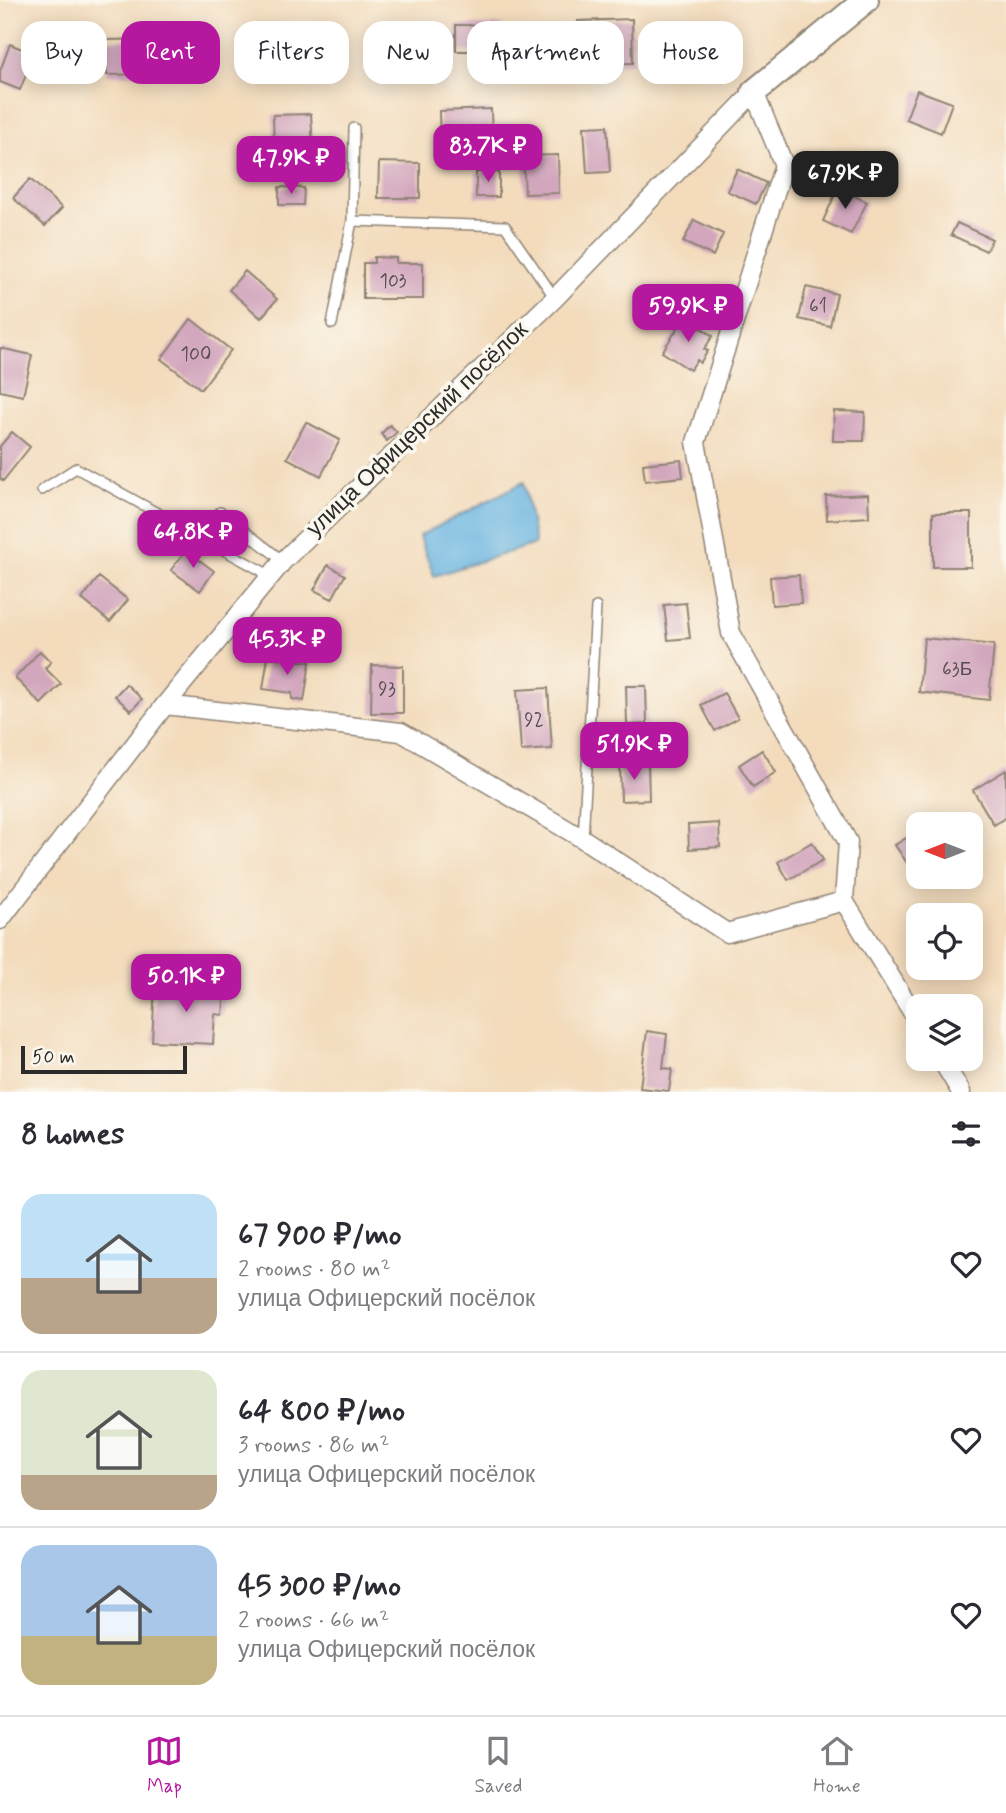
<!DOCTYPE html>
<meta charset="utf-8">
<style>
body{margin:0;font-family:Mynerve,sans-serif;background:#f2f2f3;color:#2b2b33;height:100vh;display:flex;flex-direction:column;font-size:26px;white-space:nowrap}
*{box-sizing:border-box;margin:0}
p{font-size:23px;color:#7c7c81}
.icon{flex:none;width:38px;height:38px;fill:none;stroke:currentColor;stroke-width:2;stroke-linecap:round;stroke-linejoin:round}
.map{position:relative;height:1092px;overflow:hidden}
.panel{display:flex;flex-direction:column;background:#fff;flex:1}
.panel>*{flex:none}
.top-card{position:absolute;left:21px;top:21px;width:964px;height:63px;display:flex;gap:14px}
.needle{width:46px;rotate:270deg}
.fabs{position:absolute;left:906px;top:812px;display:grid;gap:14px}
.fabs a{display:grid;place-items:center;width:77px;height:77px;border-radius:14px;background:#fff;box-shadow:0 4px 18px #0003;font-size:35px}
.scale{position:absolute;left:21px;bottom:18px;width:166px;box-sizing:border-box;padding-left:7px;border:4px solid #2b2b2b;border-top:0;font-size:19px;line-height:24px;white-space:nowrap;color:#2b2b2b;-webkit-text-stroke:5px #fbf7ec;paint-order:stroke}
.price{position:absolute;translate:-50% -60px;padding:0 16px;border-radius:14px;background:#b5179e;color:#fff;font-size:23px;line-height:46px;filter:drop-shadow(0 2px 4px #0008)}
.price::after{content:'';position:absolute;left:50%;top:42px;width:21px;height:16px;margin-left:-10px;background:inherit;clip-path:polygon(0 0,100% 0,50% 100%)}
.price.on{background:#222;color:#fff}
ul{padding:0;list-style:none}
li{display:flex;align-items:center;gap:21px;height:175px;padding:0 21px}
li+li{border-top:2px solid #e1e1e2}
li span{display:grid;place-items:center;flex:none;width:196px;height:140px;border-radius:21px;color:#555}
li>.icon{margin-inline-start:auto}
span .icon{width:84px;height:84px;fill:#fffc;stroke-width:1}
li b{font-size:30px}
h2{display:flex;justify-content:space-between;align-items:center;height:84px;padding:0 21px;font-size:30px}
.pill{padding:0 24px;border-radius:21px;background:#fff;box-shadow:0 4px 18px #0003;font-size:24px;line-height:63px}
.pill.on{background:#b5179e;color:#fff}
.tab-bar{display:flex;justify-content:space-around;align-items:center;height:98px;border-top:2px solid #e1e1e2;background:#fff;font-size:19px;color:#7c7c81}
.tab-bar a{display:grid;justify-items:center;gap:4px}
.tab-bar .on{color:#b5179e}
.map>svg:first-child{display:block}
</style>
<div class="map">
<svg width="1006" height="1092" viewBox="0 0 1006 1092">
<rect width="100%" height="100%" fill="#fbf7ec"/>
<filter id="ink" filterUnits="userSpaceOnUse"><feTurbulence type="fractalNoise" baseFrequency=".0143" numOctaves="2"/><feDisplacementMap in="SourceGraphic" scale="14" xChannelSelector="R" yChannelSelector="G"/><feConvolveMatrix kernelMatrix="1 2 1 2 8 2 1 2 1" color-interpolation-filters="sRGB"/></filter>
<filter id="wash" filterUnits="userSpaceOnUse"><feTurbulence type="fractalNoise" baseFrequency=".00686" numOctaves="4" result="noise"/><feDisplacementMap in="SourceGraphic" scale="28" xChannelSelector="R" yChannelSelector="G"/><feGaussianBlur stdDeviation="1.57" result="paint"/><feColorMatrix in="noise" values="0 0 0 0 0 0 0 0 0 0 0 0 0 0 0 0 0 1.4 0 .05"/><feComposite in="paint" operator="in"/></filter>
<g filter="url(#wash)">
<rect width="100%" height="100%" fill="#f3dbbc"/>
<path fill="#68b4e1" stroke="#4a7086" stroke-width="2" d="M524 482 535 544 434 576 419 536Z"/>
<g id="blocks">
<path fill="#d2a6bd" d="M632 19 633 63 580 64 578 21Z
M308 25V63L279 64V26Z
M456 25H502V51H456Z
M731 32 732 61 698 62 697 33Z
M152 39V74L107 75 106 40Z
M10 44 34 54 20 90 0 82V71Z
M917 90 952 103 941 133 906 119Z
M491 109 492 143 440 145 439 111Z
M311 114 313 148 274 149 273 115Z
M607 126 610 172 587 173 584 127Z
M558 155 559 193 525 194 523 156Z
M379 162 420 163V198H378Z
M737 169 766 183 756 204 727 191Z
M476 172H499V197H476Z
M30 179 62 208 45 226 13 198Z
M279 187 304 188 303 205H279Z
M838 188 867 202 851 234 823 221Z
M694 220 723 234 713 256 683 242Z
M957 223 992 239 986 251 951 235Z
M374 257 396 258V263H423V299H363V263H374Z
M245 271 277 299 261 318 229 290Z
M806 287 837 294 830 326 799 319Z
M685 317 713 336 704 349 708 351 700 363 697 360 690 370 662 352Z
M191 319 231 350 201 389 161 359Z
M0 348 32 355 23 396 0 391Z
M834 411 865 412 864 441H833Z
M306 422 340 440 321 476 287 458Z
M390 425 397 432 387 441 381 434Z
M12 432 30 447 3 481 0 478V446Z
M681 460 683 477 645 481 643 464Z
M868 494 869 517 827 520 826 496Z
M933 513H971V567H933Z
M186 550 214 571 200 591 171 570Z
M328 565 345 575 332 599 314 590Z
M799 575 801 603 772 605 770 577Z
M99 577 128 600 110 622 82 599Z
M686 603 690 638 668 640 664 605Z
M924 638 994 645 989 700 919 692Z
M40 651 51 662 45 668 61 684 41 704 15 678Z
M268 657 310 662 304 701 292 699V693L263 689Z
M372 665 403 666V713H371Z
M126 684 142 699 131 711 115 696Z
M626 686H646L647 724 627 725Z
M548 688 552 749 521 751 517 690Z
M724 693 738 718 715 731 701 705Z
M762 750 776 772 753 787 739 765Z
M648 762 649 800 621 801 620 763Z
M1006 770V817L994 825 973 790Z
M719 823 720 847 689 849 688 825Z
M919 830V864L911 869 895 845Z
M812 842 823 860 788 880 778 862Z
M155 985 225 989 223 1015 215 1014 213 1044 152 1041Z
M647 1031 667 1034 663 1068 672 1069 669 1091 640 1088Z"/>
</g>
</g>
<g filter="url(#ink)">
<use href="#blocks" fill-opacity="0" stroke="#8f8374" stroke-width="2"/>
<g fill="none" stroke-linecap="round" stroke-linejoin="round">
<defs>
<path id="lane" d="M352 221 354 128
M332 324 352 221 505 226 555 298
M42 490 76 468 271 576
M220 512 283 561
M583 839 596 607"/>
<path id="street" d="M165 705 401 732 583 839 727 933 844 901
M0 920 165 705 283 561 555 298 754 92 784 165 696 442 731 633 848 842 844 901 919 1023
M941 1059 961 1092"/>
<path id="secondary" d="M754 92 866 0"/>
</defs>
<use href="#lane" stroke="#8f8374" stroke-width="12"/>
<use href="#street" stroke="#8f8374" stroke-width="21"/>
<use href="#secondary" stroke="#8f8374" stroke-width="28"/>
<use href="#lane" stroke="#fff" stroke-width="9"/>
<use href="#street" stroke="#fff" stroke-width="18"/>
<use href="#secondary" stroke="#fff" stroke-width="24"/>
</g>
</g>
<g text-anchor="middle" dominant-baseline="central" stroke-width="7" stroke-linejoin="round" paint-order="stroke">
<g font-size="19" fill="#554a50">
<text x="393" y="281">103</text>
<text x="818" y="306">61</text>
<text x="196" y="354">100</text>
<text x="957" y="669">63Б</text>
<text x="387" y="689">93</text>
<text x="534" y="720">92</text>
</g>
<g font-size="23" fill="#2b2b2b" stroke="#fbf7ec">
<text transform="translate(418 430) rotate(-44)">улица Офицерский посёлок</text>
</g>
</g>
</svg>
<div class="fabs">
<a><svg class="needle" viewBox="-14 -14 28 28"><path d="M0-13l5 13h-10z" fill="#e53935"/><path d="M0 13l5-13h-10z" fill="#7c7c81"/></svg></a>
<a><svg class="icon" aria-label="locate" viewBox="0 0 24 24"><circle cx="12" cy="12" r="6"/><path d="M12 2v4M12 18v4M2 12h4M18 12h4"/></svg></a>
<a><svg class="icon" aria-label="layers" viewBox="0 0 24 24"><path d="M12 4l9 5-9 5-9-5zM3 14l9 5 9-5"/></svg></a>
</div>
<div class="scale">50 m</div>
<b class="price" style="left:488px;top:184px">83.7K ₽</b>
<b class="price" style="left:291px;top:196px">47.9K ₽</b>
<b class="price on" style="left:845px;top:211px">67.9K ₽</b>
<b class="price" style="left:688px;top:344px">59.9K ₽</b>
<b class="price" style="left:193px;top:570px">64.8K ₽</b>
<b class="price" style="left:287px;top:677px">45.3K ₽</b>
<b class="price" style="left:634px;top:782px">51.9K ₽</b>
<b class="price" style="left:186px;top:1014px">50.1K ₽</b>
<div class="top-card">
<a class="pill">Buy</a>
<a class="pill on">Rent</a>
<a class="pill">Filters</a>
<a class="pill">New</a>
<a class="pill">Apartment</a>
<a class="pill">House</a>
</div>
</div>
<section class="panel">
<h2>8 homes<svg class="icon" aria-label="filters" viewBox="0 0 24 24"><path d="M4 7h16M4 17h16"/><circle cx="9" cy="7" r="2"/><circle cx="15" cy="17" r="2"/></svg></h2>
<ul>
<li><span style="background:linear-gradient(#bfe0f5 60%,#b9a48a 0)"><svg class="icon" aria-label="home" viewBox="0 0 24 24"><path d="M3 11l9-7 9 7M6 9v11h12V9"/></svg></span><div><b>67 900 ₽/mo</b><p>2 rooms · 80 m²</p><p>улица Офицерский посёлок</p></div><svg class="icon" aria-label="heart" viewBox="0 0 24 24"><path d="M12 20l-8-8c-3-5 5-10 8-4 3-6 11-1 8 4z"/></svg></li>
<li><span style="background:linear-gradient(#dfe7d0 75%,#b9a48a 0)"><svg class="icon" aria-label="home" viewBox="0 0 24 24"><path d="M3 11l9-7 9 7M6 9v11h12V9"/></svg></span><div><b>64 800 ₽/mo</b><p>3 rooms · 86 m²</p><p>улица Офицерский посёлок</p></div><svg class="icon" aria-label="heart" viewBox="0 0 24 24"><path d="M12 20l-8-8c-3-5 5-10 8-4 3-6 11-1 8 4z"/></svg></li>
<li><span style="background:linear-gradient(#a9c7e8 65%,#c2b280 0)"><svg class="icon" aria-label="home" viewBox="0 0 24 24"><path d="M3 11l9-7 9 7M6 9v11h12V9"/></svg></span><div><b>45 300 ₽/mo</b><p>2 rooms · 66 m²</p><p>улица Офицерский посёлок</p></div><svg class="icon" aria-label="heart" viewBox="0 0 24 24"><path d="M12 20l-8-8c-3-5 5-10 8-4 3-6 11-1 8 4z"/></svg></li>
</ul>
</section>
<nav class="tab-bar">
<a class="on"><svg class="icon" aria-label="map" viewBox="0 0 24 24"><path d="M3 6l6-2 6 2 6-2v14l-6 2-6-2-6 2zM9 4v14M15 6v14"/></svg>Map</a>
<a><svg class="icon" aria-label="saved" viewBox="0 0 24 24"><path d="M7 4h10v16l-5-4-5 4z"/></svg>Saved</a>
<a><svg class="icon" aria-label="home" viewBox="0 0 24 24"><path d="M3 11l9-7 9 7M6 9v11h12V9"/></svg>Home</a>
</nav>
